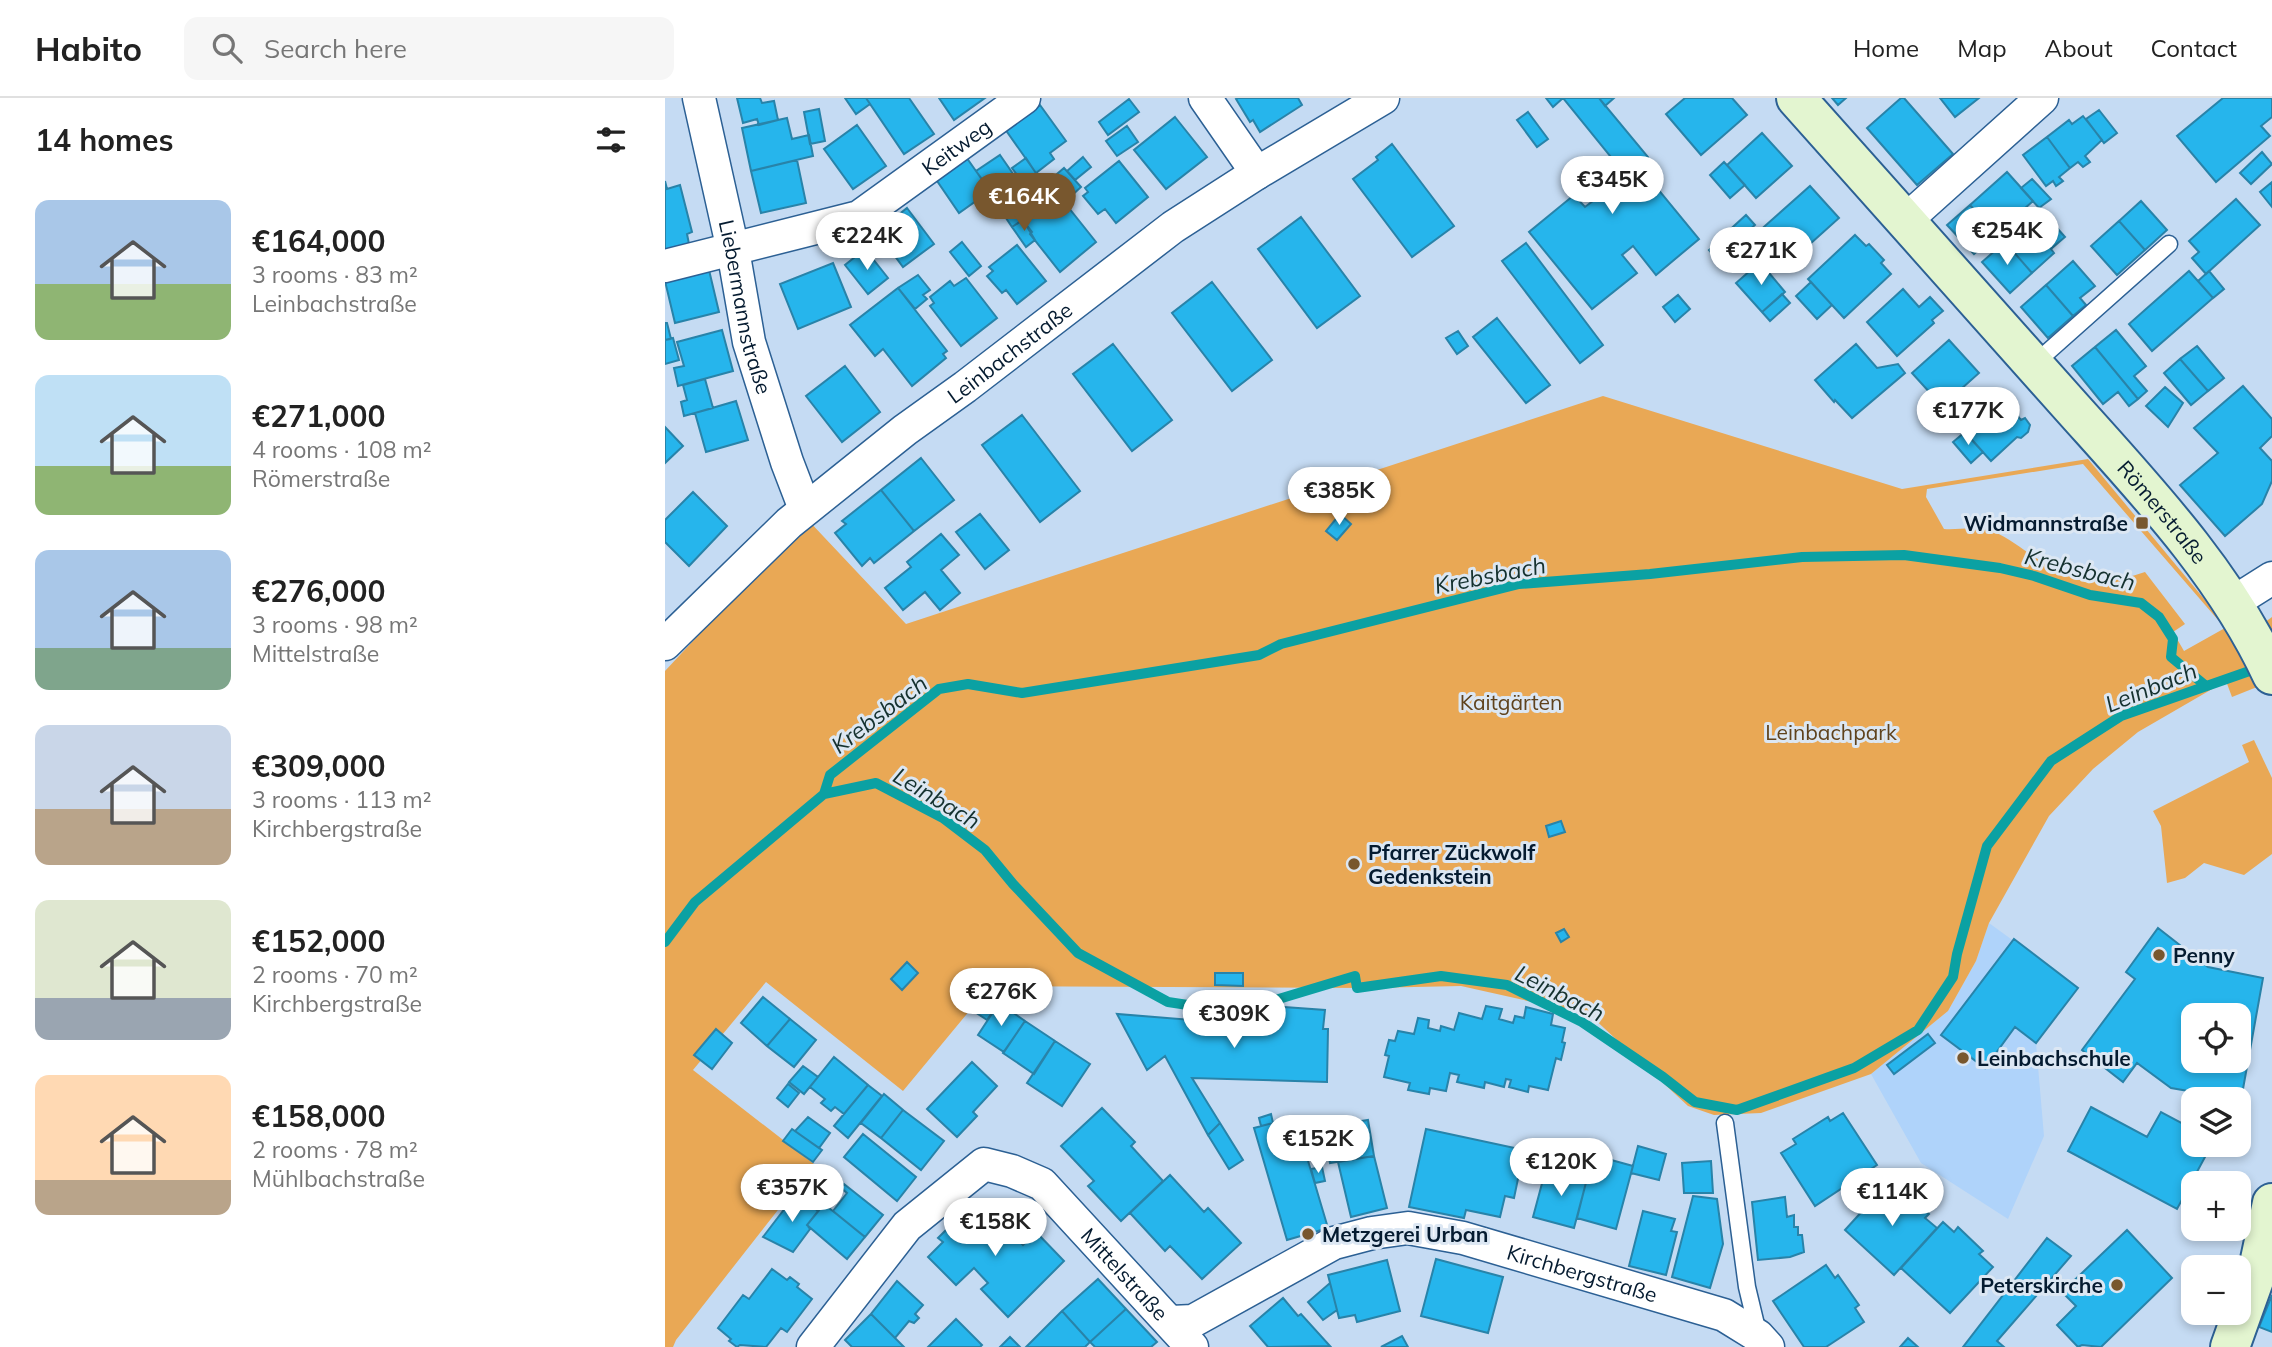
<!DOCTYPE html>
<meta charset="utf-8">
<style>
body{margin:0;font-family:Mulish,sans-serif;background:#f6f6f6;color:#222;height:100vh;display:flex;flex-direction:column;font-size:26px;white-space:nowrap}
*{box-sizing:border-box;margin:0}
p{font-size:23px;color:#767676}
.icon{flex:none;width:38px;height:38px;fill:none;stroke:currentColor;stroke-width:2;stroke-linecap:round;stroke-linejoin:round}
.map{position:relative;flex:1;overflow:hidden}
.drawer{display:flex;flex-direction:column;background:#fff;width:665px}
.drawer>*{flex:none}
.fabs{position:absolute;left:1516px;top:905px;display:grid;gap:14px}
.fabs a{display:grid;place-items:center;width:70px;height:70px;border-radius:14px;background:#fff;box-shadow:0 4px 10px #0003;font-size:35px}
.price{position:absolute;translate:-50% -60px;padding:0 16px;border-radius:24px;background:#fff;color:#222;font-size:23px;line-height:46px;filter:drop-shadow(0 2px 4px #0008)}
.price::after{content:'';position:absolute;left:50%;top:42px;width:21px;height:16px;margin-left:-10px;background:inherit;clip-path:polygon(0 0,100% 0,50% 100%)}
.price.selected{background:#78572e;color:#fff}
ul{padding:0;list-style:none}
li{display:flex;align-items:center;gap:21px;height:175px;padding:0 35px}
li span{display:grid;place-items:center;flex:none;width:196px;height:140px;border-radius:14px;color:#555}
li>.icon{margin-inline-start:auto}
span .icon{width:84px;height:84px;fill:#fffc;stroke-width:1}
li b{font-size:30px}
h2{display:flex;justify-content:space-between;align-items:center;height:84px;padding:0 35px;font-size:30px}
header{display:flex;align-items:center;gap:42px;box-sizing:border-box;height:98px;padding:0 35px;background:#fff;border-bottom:2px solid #e0e0e0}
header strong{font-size:33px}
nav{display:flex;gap:38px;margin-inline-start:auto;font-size:24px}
.search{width:490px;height:63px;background:#f6f6f6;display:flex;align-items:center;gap:18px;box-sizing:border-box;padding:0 24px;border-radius:14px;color:#767676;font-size:26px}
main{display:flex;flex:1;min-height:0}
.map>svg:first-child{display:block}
</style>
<header>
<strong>Habito</strong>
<div class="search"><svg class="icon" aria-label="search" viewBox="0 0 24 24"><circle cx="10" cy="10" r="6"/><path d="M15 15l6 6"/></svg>Search here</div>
<nav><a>Home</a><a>Map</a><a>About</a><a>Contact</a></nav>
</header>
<main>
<section class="drawer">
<h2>14 homes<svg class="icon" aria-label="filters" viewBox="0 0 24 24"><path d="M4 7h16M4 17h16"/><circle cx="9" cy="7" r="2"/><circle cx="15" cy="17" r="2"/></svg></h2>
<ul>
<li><span style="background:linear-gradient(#a9c7e8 60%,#8fb573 0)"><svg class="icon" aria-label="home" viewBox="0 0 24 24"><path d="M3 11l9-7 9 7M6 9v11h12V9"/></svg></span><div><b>€164,000</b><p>3 rooms · 83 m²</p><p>Leinbachstraße</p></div></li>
<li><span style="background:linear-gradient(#bfe0f5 65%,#8fb573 0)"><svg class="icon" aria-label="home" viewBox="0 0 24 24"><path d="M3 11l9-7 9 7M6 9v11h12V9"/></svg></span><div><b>€271,000</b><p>4 rooms · 108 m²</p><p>Römerstraße</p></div></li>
<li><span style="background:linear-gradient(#a9c7e8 70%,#7fa58c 0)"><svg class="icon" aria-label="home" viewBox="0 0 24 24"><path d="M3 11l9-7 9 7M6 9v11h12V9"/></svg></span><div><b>€276,000</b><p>3 rooms · 98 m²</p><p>Mittelstraße</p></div></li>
<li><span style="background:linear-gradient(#c9d6e8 60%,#b9a48a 0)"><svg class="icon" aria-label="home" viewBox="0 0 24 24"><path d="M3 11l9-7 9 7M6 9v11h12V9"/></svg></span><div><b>€309,000</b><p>3 rooms · 113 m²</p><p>Kirchbergstraße</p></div></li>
<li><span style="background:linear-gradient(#dfe7d0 70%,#9aa5b1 0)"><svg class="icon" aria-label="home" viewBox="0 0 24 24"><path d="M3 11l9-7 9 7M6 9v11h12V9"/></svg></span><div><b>€152,000</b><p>2 rooms · 70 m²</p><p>Kirchbergstraße</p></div></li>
<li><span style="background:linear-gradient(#ffd9b3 75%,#b9a48a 0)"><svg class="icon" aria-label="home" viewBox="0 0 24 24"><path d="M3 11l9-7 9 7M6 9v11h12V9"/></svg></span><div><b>€158,000</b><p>2 rooms · 78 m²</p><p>Mühlbachstraße</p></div></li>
</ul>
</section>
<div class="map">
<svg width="1607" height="1249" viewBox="0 0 1607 1249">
<rect width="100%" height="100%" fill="#c5dbf3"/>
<path fill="#afd3fa" d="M1324 825 1413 890 1371 945 1379 1038 1343 1121 1256 1065 1206 976 1283 913 1311 863Z"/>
<path fill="#e9a855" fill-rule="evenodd" d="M938 298 1237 391 1423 361 1574 543 1607 519V583L1567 599 1561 583 1473 634 1428 671 1384 718 1324 825 1311 863 1283 913 1206 976 1096 1015 1049 1017 1023 1008 925 917 796 888 703 890 325 888 238 993 101 884 28 972 149 1066 11 1242 8 1249H0V573L142 421 241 526ZM1418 366 1560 530 1519 553 1508 534 1520 526 1480 474C1440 488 1406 483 1371 460 1357 451 1344 440 1329 434 1315 428 1294 432 1279 431L1261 399 1262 391Z
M1589 642 1607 680V756L1579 777 1539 765 1520 780 1502 785 1496 728 1488 713 1584 664 1577 647Z"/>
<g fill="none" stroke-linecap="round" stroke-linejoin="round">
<path stroke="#0ba1a3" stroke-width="10" d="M159 696 165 677 274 591 303 586 357 595 594 557 616 546 854 486 985 476 1137 459 1239 457 1335 470 1369 478 1425 497 1476 505 1494 519 1508 541 1506 559 1541 588
M0 844 30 804 159 696 211 685 278 720 320 752 348 786 413 855 503 904 536 909H571L607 903 690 878 692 890 776 878 842 887 917 924 998 979 1030 1004 1072 1012 1189 970 1253 932 1288 879 1292 856 1322 748 1386 663 1456 618 1593 570"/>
</g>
<path fill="#26b5ec" stroke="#2883a9" stroke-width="2" fill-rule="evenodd" d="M72 0H95L97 5 109 3 113 22 94 27 92 21 78 25Z
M180 0H201L205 6 191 16Z
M201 0H244L269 36 239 56Z
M274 0H320L289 22Z
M573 0H633L637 7 595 34 588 22 585 24 571 1Z
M881 0H898L888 9Z
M898 0H934L983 59 973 67 1034 141 991 177 968 148 957 157 972 175 927 211 864 134 909 97 920 109 937 96 923 78 946 59Z
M934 0H949L940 8Z
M1020 0H1067L1082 17 1036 57 1001 16Z
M1167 0H1181L1173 7Z
M1236 0H1239L1288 56 1252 87 1202 30Z
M1275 0H1314L1290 19Z
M1558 0H1607V19L1596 28 1605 38 1551 84 1512 38Z
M464 1 474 14 443 37 434 24Z
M375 7 401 43 385 55 389 61 371 75 340 31Z
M154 11 160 43 145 46 139 14Z
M1434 12 1452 35 1439 45 1421 21Z
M863 14 883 41 872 49 852 22Z
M1418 18 1437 42 1420 58 1425 64 1418 69 1413 64 1405 70 1382 39 1404 22 1407 26Z
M510 19 542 59 501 91 469 52Z
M122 20 127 41 144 37 148 58 86 73 77 30Z
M192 27 221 68 188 91 159 51Z
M462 28 473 44 452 58 441 43Z
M1097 35 1127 68 1091 100 1062 67Z
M1382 39 1405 70 1394 79 1398 83 1391 88 1388 83 1381 88 1358 57Z
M727 46 789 128 747 159 688 81 713 62 711 59Z
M1597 54 1607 66 1586 86 1575 75Z
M299 56 325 93 294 115 268 77Z
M335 57 353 83 330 99 311 73Z
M418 59 426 69 410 82 402 73Z
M361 60 378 86 365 95 347 70Z
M132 62 141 105 96 115 86 73Z
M454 63 483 99 451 125 440 111 433 116 418 98 423 94 420 90Z
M1059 64 1080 87 1065 100 1045 77Z
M399 70 416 89 404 100 386 81Z
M1342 74 1368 103 1331 136 1305 107Z
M1367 81 1386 101 1374 110 1356 90Z
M0 83 2 91 15 87 27 134 22 136 24 146 0 153Z
M1607 84V109L1595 94Z
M1145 88 1174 120 1136 154 1123 140 1108 153 1092 135Z
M358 99 369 114 347 129 337 114Z
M1571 101 1595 127 1541 176 1527 160 1534 154 1524 143Z
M1476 103 1502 132 1480 152 1454 123Z
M1305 107 1331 136 1309 156 1282 127Z
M382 108 391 119 403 109 431 144 395 174 365 136 367 134 360 125Z
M242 110 269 146 238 169 212 134Z
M1081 117 1090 127 1068 146 1059 137Z
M636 119 695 198 652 230 593 151Z
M1384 121 1400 139 1386 151 1389 155 1367 175 1340 144 1361 125 1369 135Z
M358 122 370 142 361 149 347 129Z
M1454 123 1480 152 1452 177 1426 148Z
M1190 137 1201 148 1204 146 1219 162 1216 165 1226 176 1179 220 1143 181Z
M1056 142 1064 150 1052 161 1044 152Z
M297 144 316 168 304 178 285 154Z
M1340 144 1367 175 1345 195 1317 164Z
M861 145 938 247 915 265 837 163Z
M352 147 381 183 352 206 341 192 337 195 322 178 328 173 324 169Z
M200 151 223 180 203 196 180 167Z
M1408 163 1430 188 1415 200 1421 207 1408 218 1381 187Z
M1095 164 1120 194 1097 214 1071 185Z
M168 165 186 209 133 231 115 186Z
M44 172 54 214 10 225 0 183Z
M1524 173 1548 200 1487 253 1464 226Z
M1544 173 1559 191 1548 200 1533 183Z
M253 177 265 192 258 197 262 201 250 211 233 190Z
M301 180 332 220 296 248 265 208 269 205 265 199 285 183 289 188Z
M547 184 607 262 567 293 507 215Z
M1146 184 1167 207 1152 221 1131 198Z
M1381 187 1408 218 1383 240 1356 209Z
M233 190 282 253 278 256 281 260 247 288 218 251 210 258 185 227Z
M1238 191 1254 209 1265 199 1278 213 1267 222 1269 225 1232 258 1202 224Z
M1117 196 1125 205 1105 223 1097 214Z
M1013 197 1025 211 1010 224 998 209Z
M832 220 885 287 861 305 808 239Z
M0 225H2L6 241 0 242Z
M57 232 68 273 13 288 9 270 19 268 12 244Z
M1451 232 1481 268 1469 278 1482 293 1473 301 1430 249Z
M793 233 803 248 792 256 781 240Z
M8 240 14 262 0 266V242Z
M1284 242 1314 275 1277 308 1247 275Z
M448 246 507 322 467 353 408 276Z
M1191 246 1212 270 1233 266 1240 275 1187 320 1170 302 1169 304 1150 282Z
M1532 248 1559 280 1543 293 1515 261Z
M1430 249 1473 301 1464 308 1453 294 1438 306 1407 268Z
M1515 261 1543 293 1526 307 1499 275Z
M180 268 215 314 177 344 141 298Z
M40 281 48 310 19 318 16 304 22 302 18 287Z
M1578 288 1607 321V338L1595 350 1607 363V383L1597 406 1560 438 1515 387 1553 355 1529 330Z
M1500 289 1518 305 1503 329 1481 308Z
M1334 296 1356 322 1360 320 1365 327 1363 334 1356 340 1352 339 1326 363 1296 330Z
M71 303 83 342 41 354 30 315Z
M357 317 415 393 375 424 317 347Z
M0 329 18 348 0 365Z
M1300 334 1318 354 1306 365 1288 344Z
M256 360 289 402 249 433 216 392Z
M216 392 249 433 209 465 205 460 197 468 170 435 181 426 177 423Z
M28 394 62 428 24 468 0 444V422Z
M315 416 344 452 320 471 291 434Z
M675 416 686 426 672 442 661 433Z
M276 436 294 457 276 472 295 495 275 512 260 494 238 512 220 490 246 469 242 464Z
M896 723 900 734 884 739 881 728Z
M1493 830 1543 869 1598 880 1576 1002 1506 990 1472 965 1458 984 1417 952 1470 881 1461 874ZM1528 917H1573V962H1528Z
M899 831 904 839 896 844 891 835Z
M1349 841 1413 890 1371 945 1350 929 1320 970 1276 937Z
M242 864 253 875 237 892 226 881Z
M306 872 319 886 309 896 296 881Z
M550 875H578V888L550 887Z
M322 898 334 905 322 922 310 914Z
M98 899 125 921 102 948 76 925Z
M334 905 360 923 339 954 313 937Z
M590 907 660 912 658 931H663L662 984 527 980 555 1025 543 1037 500 958 482 972 452 916 589 927Z
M821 908 837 911 834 921 848 925 850 918 859 920 861 909 888 916 886 927 900 930 897 944 900 945 896 962 891 960 883 992 864 988 863 994 844 989 846 982 841 981 839 989 820 984 819 990 792 984 794 977 785 975 781 993 765 990 764 996 743 992 745 985 719 979 724 958 720 957 724 942 730 943 733 933 749 936 753 920 764 922 763 930 775 933 776 928 789 932 794 915 817 921Z
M125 921 151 942 129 969 102 948Z
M360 923 390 943 369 976 338 955Z
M51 931 67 945 47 971 29 957Z
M1263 936 1270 945 1229 976 1222 967Z
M390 943 425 966 397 1008 362 985Z
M169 959 203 987 179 1016 170 1009 166 1013 156 1005 160 1001 145 989Z
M307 964 332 988 308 1014 312 1018 292 1039 262 1011Z
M138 968 153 979 139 996 124 984Z
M123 986 134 995 123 1009 112 1000Z
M203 987 217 998 183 1040 169 1028Z
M219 996 238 1012 216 1040 196 1025Z
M1426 1009 1482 1039 1496 1014 1528 1031V1046H1547L1512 1111 1403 1053Z
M437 1010 470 1044 466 1048 498 1083 456 1123 423 1088 429 1083 396 1048Z
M238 1012 279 1043 256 1072 216 1040Z
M1178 1015 1212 1067 1150 1108 1116 1055 1131 1046 1128 1041 1163 1019 1165 1023Z
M606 1016 608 1025 596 1028 594 1020Z
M143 1019 165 1035 154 1050 130 1033Z
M630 1019 663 1130 622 1142 589 1030Z
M703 1022 709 1058 665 1065 659 1029Z
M555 1025 578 1062 564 1071 543 1037Z
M127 1031 157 1052 148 1064 118 1043Z
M761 1031 859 1052 849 1100 840 1098 835 1119 801 1112 799 1120 744 1109Z
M198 1036 251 1079 232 1103 179 1059Z
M973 1048 1001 1056 994 1082 966 1075Z
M928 1057 968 1068 951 1131 912 1120Z
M709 1058 722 1110 686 1119 673 1064Z
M1046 1063 1048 1095H1019L1017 1065Z
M657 1069 660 1083 650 1085 646 1071Z
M899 1070 923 1077 909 1130 868 1119 879 1078 896 1082Z
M505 1077 539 1114 543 1110 576 1145 537 1181 505 1148 500 1153 465 1115Z
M179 1086 218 1117 200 1139 168 1113 182 1095 176 1090Z
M1222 1086 1234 1097 1238 1092 1264 1116 1260 1120 1272 1130 1229 1177 1180 1132Z
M131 1096 153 1113 142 1127 145 1131 128 1154 98 1139Z
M1028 1098 1052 1101 1058 1146 1045 1190 1007 1179Z
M1120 1099 1122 1119 1129 1117V1129H1133V1137H1137L1139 1154 1125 1159 1093 1162 1087 1104Z
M319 1103 348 1132 345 1134 358 1147 371 1134 399 1163 343 1219 316 1191 323 1185 309 1170 291 1187 263 1159 278 1144 273 1140 295 1118 299 1123Z
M159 1106 200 1139 182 1161 142 1127Z
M978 1113 1010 1121 1006 1133 1012 1134 1001 1177 964 1168Z
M1278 1124 1289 1134 1293 1129 1318 1153 1314 1156 1328 1169 1285 1215 1236 1170Z
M1462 1132 1507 1180 1436 1249 1417 1247 1413 1249 1392 1227 1411 1208 1397 1194Z
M1382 1140 1406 1158 1332 1243 1339 1249H1298Z
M771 1161 838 1179 823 1235 756 1218Z
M722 1162 735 1213 692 1224 690 1217 674 1220 663 1177Z
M1161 1167 1170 1180 1173 1177 1194 1207 1190 1210 1199 1224 1161 1249H1139L1108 1203Z
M107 1171 122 1182 125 1179 134 1186 132 1189 147 1201 122 1234 116 1230 101 1249 75 1247 72 1249 64 1243 66 1241 53 1230 78 1197 84 1201Z
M433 1181 461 1211 425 1244 397 1213Z
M232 1183 258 1207 250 1216 254 1220 249 1225 244 1223 230 1240 206 1216Z
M665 1185 672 1212 658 1222 643 1204Z
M1607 1197V1234L1594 1229Z
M618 1200 633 1218 636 1216 665 1248 603 1249 585 1228Z
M461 1211 492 1244 486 1249H430L425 1244Z
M397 1213 425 1244 420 1249H361Z
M206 1216 239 1249H187L180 1242Z
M291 1221 317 1247 315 1249H263Z
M737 1238 743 1249H716Z
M345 1239 355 1249H335Z
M1243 1240 1253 1249H1235Z"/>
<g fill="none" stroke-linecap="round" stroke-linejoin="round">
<defs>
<path id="lane" d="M1368 267 1504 146
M1060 1025 1082 1189 1093 1235"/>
<g id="street">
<path id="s1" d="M34 0 68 152 84 244 122 364 140 411"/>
<path d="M540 0 592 75"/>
<path d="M1240 123 1377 0"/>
<path id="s2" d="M0 168 194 119 359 0"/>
<path d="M1569 504 1607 480"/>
<path id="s3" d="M0 546 124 425 240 332 300 289 508 129 592 75 718 0"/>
<path id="s4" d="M506 1224 528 1223 669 1145 707 1135 743 1130 798 1140 1059 1217 1093 1238 1103 1249"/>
<path id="s5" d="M148 1249 242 1128 319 1066 347 1073 377 1086 527 1249"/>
</g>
<g id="secondary">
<path id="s6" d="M1131 0C1218 98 1306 196 1393 294 1471 382 1557 469 1607 577"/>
<path d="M1565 1249 1593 1171 1607 1105"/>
</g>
</defs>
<use href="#lane" stroke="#2c6094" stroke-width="19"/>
<use href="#street" stroke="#2c6094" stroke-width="35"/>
<use href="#secondary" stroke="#2c6094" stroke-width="42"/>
<use href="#lane" stroke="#fff" stroke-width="16"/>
<use href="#street" stroke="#fff" stroke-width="32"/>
<use href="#secondary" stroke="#e3f5d0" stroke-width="38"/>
</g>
<g fill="#78572e" stroke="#dce7f3" stroke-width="2.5">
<rect x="1470" y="418" width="14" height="14" rx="3.5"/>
<circle cx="689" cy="766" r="7"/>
<circle cx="1494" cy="857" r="7"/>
<circle cx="1298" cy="960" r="7"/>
<circle cx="643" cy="1136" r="7"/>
<circle cx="1452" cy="1187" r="7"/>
</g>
<g text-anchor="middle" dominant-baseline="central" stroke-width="6" stroke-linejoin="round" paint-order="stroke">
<g font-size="21" fill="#051b30" stroke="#dce7f3">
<text stroke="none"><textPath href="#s2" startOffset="320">Keitweg</textPath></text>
<text stroke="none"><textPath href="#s1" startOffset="214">Liebermannstraße</textPath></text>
<text stroke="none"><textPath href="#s3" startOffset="452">Leinbachstraße</textPath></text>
<text stroke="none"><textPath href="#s6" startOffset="553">Römerstraße</textPath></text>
<text stroke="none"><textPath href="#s5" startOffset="436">Mittelstraße</textPath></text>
<text stroke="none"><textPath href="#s4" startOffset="439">Kirchbergstraße</textPath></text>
</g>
<g font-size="21" font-weight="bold" fill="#051b30" stroke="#dce7f3" text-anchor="start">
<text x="1463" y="425" text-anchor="end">Widmannstraße</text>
<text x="703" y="754">Pfarrer Zückwolf<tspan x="703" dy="24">Gedenkstein</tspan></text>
<text x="1508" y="857">Penny</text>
<text x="1312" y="960">Leinbachschule</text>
<text x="657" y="1136">Metzgerei Urban</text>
<text x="1438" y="1187" text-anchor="end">Peterskirche</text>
</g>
<g font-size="21" fill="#5f421c" stroke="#dce7f3">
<text x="846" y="604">Kaitgärten</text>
<text x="1166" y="634">Leinbachpark</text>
</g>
<g font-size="23" font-style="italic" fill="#15312f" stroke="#dce7f3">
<text transform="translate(1415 471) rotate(14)">Krebsbach</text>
<text transform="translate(825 477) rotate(-11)">Krebsbach</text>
<text transform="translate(1486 589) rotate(-22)">Leinbach</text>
<text transform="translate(214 616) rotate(-37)">Krebsbach</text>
<text transform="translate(272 700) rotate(31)">Leinbach</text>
<text transform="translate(895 895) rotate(27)">Leinbach</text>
</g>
</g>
</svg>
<div class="fabs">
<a><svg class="icon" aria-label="locate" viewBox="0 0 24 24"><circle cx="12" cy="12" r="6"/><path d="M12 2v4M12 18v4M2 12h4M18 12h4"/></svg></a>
<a><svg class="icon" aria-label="layers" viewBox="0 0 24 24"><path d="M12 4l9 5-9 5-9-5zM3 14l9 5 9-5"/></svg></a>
<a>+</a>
<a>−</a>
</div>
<b class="price" style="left:947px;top:118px">€345K</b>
<b class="price selected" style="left:359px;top:135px">€164K</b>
<b class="price" style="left:1342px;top:169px">€254K</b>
<b class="price" style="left:202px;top:174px">€224K</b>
<b class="price" style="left:1096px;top:189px">€271K</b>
<b class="price" style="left:1303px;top:349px">€177K</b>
<b class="price" style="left:674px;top:429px">€385K</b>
<b class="price" style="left:336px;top:930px">€276K</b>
<b class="price" style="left:569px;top:952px">€309K</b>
<b class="price" style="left:653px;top:1077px">€152K</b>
<b class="price" style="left:896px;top:1100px">€120K</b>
<b class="price" style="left:127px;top:1126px">€357K</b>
<b class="price" style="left:1227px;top:1130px">€114K</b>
<b class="price" style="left:330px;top:1160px">€158K</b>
</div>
</main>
